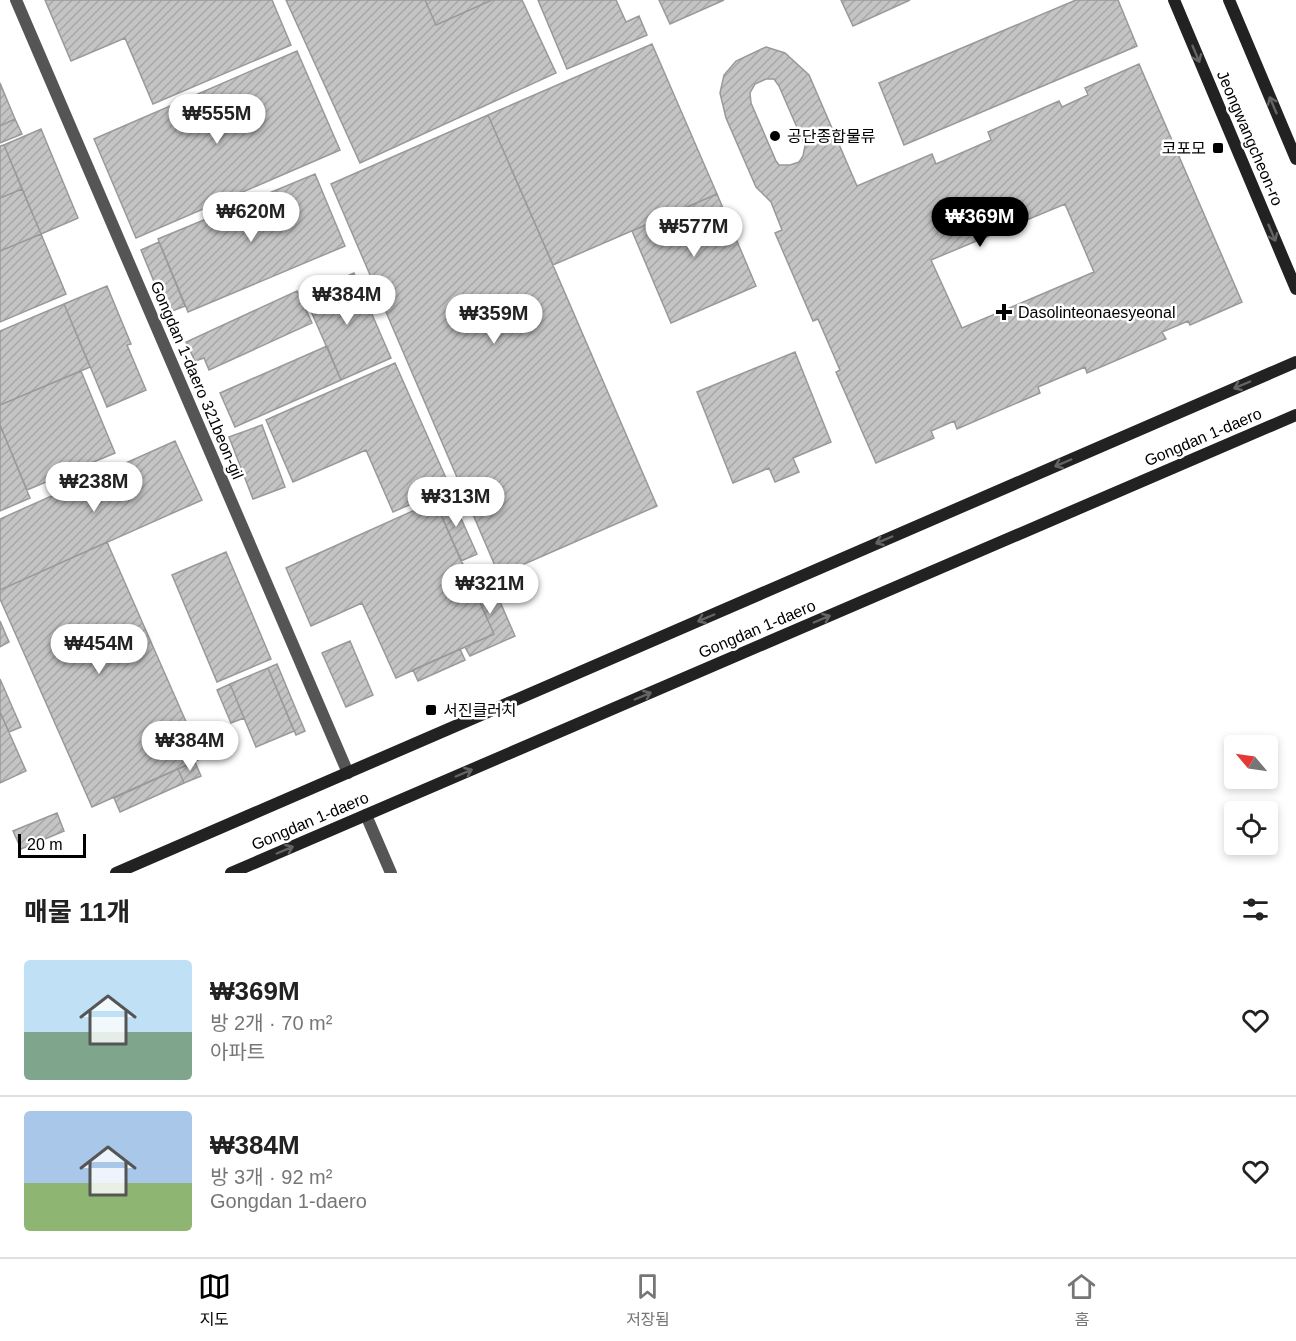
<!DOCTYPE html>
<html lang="ko">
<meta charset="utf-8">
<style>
body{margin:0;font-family:Arial,"Noto Sans KR",sans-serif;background:#f2f2f2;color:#222;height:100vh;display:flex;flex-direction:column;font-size:22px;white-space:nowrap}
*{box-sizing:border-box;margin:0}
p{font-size:20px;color:#767676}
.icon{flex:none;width:33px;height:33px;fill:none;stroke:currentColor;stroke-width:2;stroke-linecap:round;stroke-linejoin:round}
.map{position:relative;height:873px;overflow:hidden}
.side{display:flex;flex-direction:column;background:#fff;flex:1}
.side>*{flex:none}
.needle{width:39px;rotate:299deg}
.buttons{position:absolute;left:1224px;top:735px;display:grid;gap:12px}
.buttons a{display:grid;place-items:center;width:54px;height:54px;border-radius:6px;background:#fff;box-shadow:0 3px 9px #0003;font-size:30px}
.scale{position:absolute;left:18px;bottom:15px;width:68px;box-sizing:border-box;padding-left:6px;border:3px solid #000;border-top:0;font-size:16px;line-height:21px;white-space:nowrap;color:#000;-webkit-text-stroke:4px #fff;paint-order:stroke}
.price{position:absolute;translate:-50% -51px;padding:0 14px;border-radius:21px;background:#fff;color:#222;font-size:20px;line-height:39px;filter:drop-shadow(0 2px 3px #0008)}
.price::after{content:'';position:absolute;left:50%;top:36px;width:18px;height:14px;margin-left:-9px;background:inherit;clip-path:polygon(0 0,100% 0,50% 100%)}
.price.active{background:#000;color:#fff}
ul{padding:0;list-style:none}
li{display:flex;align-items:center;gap:18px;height:150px;padding:0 24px}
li+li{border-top:2px solid #e0e0e0}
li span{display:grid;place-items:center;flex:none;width:168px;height:120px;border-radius:6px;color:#555}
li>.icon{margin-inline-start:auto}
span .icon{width:72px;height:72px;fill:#fffc;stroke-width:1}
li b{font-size:26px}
h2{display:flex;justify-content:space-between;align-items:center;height:72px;padding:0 24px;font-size:26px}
.menu{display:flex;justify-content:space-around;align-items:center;height:84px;border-top:2px solid #e0e0e0;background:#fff;font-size:16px;color:#767676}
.menu a{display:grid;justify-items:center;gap:3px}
.menu .active{color:#000}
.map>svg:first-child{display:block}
</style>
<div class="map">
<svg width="1296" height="873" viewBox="0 0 1296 873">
<defs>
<pattern id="building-hatch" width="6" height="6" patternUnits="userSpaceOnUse" patternTransform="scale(1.5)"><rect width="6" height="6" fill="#c4c4c4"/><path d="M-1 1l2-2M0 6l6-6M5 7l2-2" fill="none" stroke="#a7a7a7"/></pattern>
</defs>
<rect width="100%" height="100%" fill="#fff"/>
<path fill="url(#building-hatch)" stroke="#999" stroke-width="1.5" fill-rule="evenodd" d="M45 0H272L291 45 153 104 125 38 71 61Z
M286 0H425L436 25 492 0H522L556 73 360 163Z
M425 0H492L436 25Z
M538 0H616L626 22 639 16 647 35 567 69Z
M659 0H724L670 24Z
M841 0H910L853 26Z
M1076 0H1118L1137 46 904 145 879 83Z
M652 44 717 194 553 265 488 115Z
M766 47 785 53 809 75 857 186 932 154 936 164 991 140 988 132 1059 101 1062 107 1088 95 1085 88 1139 64 1242 302 1190 325 1188 321 1162 332 1166 339 1087 373 1085 367 1038 387 1040 393 957 429 954 421 931 431 934 438 876 463 836 372 840 370 818 319 813 321 775 233 782 230 771 202 756 187 726 118 720 93 724 75 736 61ZM766 79H774L779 86 805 146 803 156 799 162 790 165H779L776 161 751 103 750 93 755 84ZM1065 204 1094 272 962 328 931 260Z
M297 51 340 150 136 238 94 139Z
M0 83 15 119 0 126Z
M488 115 657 506 499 575 331 184Z
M15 119 22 134 0 143V126Z
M41 129 78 218 41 234 4 145Z
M4 145 22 189 0 198V146Z
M315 174 345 246 188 312 158 239Z
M22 189 41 234 0 251V198Z
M717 194 756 286 671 323 632 231Z
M41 234 66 294 0 322V251Z
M159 242 185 306 167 313 141 250Z
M354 273 391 358 341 380 304 295Z
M107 286 131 344 127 345 146 390 107 407 64 304Z
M297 291 312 323 209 370 204 358 195 361 186 342Z
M64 304 90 367 0 405V331Z
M327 346 341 380 235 427 220 393Z
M795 352 831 442 793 458 799 472 775 482 769 468 733 483 697 392Z
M395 363 450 487 393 512 366 450 293 482 266 420Z
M81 371 115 453 27 490 0 425V405Z
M0 425 30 498 0 511Z
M262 425 285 487 253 499 229 437Z
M175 441 202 500 0 590V519Z
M450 494 477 554 461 561 435 501Z
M435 501 494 634 396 678 362 603 311 626 286 568Z
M107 542 202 758 92 807 0 599V590Z
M226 552 271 659 217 682 172 575Z
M487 572 515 636 470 656 465 647 494 634 470 580Z
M0 621 9 642 0 647Z
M350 641 373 695 346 707 322 653Z
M460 649 465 660 418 681 413 670Z
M277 664 305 731 296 735 268 668Z
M268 668 294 731 256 747 230 684Z
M0 679 21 727 9 732 0 712Z
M230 684 244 718 231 723 217 690Z
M0 712 26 771 0 783Z
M195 762 201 776 184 783 178 769Z
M178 769 184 783 120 812 114 798Z
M57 813 64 831 21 849 13 831Z"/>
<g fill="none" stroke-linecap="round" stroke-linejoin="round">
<path stroke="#555" stroke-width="12" d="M16 0 348 773
M366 815 391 873"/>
<path stroke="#222" stroke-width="12" d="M1174 0 1296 289
M1229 0 1296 159
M116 873 1296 362
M231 873 1296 415"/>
</g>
<defs><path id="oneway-shaft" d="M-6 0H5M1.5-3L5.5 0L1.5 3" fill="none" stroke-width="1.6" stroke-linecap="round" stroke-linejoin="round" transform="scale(1.5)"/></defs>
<g stroke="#646464">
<use href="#oneway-shaft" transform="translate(1196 54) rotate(67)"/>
<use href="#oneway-shaft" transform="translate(1273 105) rotate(-113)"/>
<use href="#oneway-shaft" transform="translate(1272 233) rotate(67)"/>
<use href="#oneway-shaft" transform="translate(1242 385) rotate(157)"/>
<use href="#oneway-shaft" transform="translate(1063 463) rotate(157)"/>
<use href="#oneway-shaft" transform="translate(884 540) rotate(157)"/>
<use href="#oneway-shaft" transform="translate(706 618) rotate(157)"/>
<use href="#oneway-shaft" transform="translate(822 619) rotate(-23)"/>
<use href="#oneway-shaft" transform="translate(643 696) rotate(-23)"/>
<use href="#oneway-shaft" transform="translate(464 773) rotate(-23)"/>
<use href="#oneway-shaft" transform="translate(285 850) rotate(-23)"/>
</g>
<g fill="#000" stroke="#fff" stroke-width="2">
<circle cx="775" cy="136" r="6"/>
<rect x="1212" y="142" width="12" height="12" rx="3"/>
<path d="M1001 303h6v6h6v6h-6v6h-6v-6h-6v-6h6z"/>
<rect x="425" y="704" width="12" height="12" rx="3"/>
</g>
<g text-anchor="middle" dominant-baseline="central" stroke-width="5" stroke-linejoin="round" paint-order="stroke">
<g font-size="16" fill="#000" stroke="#fff" text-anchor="start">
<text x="787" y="136">공단종합물류</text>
<text x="1206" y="148" text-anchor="end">코포모</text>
<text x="1018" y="312">Dasolinteonaesyeonal</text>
<text x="443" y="710">서진클러치</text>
</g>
<g font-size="16" fill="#000" stroke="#fff">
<text transform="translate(1250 138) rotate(67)">Jeongwangcheon-ro</text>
<text transform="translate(197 380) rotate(67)">Gongdan 1-daero 321beon-gil</text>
<text transform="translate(1203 437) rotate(-23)">Gongdan 1-daero</text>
<text transform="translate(757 629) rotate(-23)">Gongdan 1-daero</text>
<text transform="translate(310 821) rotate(-23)">Gongdan 1-daero</text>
</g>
</g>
</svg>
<div class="buttons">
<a><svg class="needle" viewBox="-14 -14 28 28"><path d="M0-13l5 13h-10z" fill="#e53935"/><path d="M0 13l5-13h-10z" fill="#767676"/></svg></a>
<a><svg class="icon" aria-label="locate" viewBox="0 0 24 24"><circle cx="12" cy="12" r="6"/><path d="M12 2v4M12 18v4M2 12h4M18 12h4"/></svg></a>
</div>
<div class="scale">20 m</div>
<b class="price" style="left:217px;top:145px">₩555M</b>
<b class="price" style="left:251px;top:243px">₩620M</b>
<b class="price active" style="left:980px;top:248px">₩369M</b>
<b class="price" style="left:694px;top:258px">₩577M</b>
<b class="price" style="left:347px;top:326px">₩384M</b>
<b class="price" style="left:494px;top:345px">₩359M</b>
<b class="price" style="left:94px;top:513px">₩238M</b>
<b class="price" style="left:456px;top:528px">₩313M</b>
<b class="price" style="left:490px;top:615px">₩321M</b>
<b class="price" style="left:99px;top:675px">₩454M</b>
<b class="price" style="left:190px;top:772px">₩384M</b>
</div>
<section class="side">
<h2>매물 11개<svg class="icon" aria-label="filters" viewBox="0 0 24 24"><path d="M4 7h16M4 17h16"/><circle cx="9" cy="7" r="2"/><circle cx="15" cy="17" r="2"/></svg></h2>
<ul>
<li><span style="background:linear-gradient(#bfe0f5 60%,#7fa58c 0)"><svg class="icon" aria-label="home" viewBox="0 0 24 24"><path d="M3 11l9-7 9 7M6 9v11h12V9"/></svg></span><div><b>₩369M</b><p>방 2개 · 70 m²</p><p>아파트</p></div><svg class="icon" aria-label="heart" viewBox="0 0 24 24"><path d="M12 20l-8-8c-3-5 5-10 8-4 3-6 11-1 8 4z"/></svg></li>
<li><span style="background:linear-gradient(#a9c7e8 60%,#8fb573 0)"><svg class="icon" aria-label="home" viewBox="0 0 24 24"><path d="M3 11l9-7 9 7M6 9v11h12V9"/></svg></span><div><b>₩384M</b><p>방 3개 · 92 m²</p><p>Gongdan 1-daero</p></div><svg class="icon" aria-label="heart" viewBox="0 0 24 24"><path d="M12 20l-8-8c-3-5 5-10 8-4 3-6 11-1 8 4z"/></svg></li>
</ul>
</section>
<nav class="menu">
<a class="active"><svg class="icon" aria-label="map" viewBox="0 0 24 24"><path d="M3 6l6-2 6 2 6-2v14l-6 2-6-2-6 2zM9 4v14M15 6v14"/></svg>지도</a>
<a><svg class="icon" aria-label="saved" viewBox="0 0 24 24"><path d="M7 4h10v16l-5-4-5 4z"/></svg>저장됨</a>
<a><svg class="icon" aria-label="home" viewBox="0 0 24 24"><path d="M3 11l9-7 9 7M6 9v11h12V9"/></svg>홈</a>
</nav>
